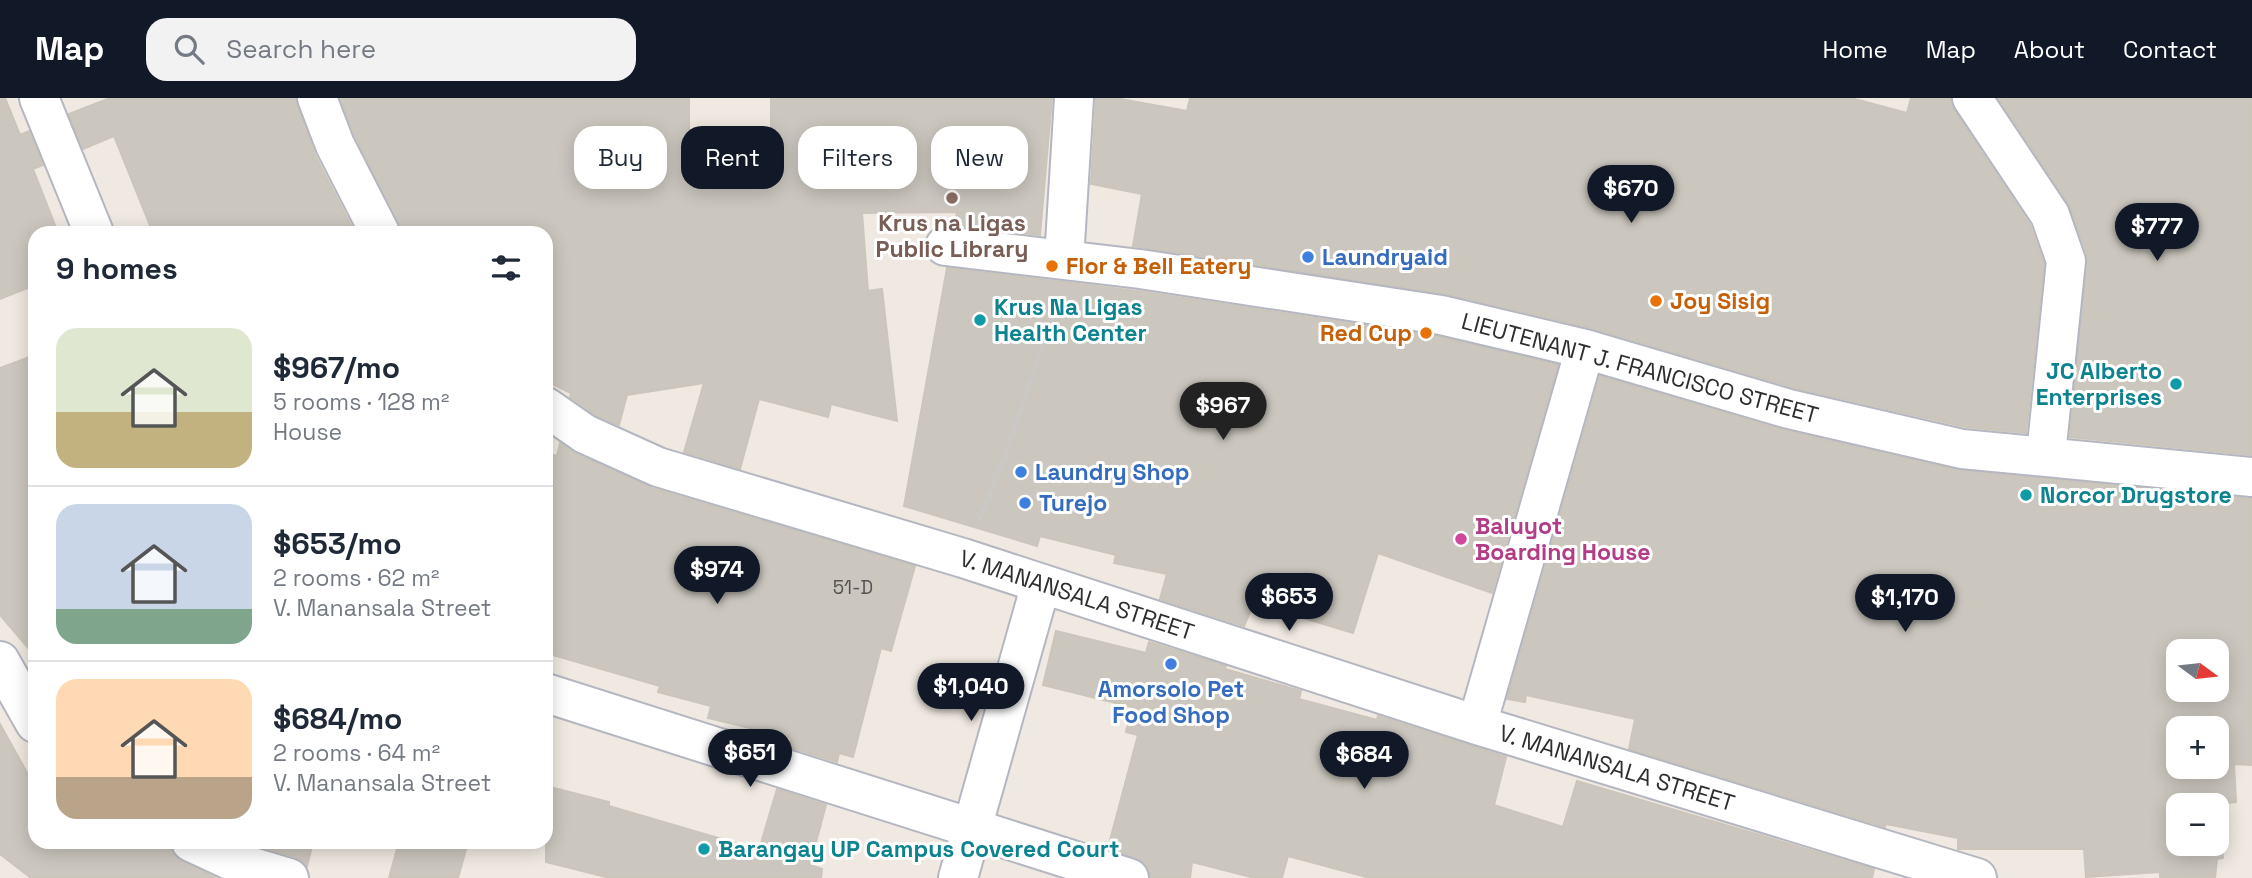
<!DOCTYPE html>
<meta charset="utf-8">
<style>
body{margin:0;font-family:"Space Grotesk",sans-serif;background:#f2f2f3;color:#1f2937;height:100vh;display:flex;flex-direction:column;font-size:26px;white-space:nowrap}
*{box-sizing:border-box;margin:0}
p{font-size:23px;color:#747a83}
.icon{flex:none;width:38px;height:38px;fill:none;stroke:currentColor;stroke-width:2;stroke-linecap:round;stroke-linejoin:round}
.map{position:relative;flex:1;overflow:hidden}
.details{position:absolute;left:28px;top:128px;width:525px;height:623px;display:flex;flex-direction:column;background:#fff;border-radius:21px;box-shadow:0 4px 18px #0003}
.details>*{flex:none}
.hud{position:absolute;left:574px;top:28px;width:665px;height:63px;display:flex;gap:14px}
.needle{width:46px;rotate:105deg}
.controls{position:absolute;left:2166px;top:541px;display:grid;gap:14px}
.controls a{display:grid;place-items:center;width:63px;height:63px;border-radius:14px;background:#fff;box-shadow:0 4px 18px #0003;font-size:35px}
.price{position:absolute;translate:-50% -60px;padding:0 16px;border-radius:24px;background:#111827;color:#fff;font-size:23px;line-height:46px;filter:drop-shadow(0 2px 4px #0008)}
.price::after{content:'';position:absolute;left:50%;top:42px;width:21px;height:16px;margin-left:-10px;background:inherit;clip-path:polygon(0 0,100% 0,50% 100%)}
.price.active{background:#222;color:#fff}
ul{padding:0;list-style:none}
li{display:flex;align-items:center;gap:21px;height:175px;padding:0 28px}
li+li{border-top:2px solid #e0e1e3}
li span{display:grid;place-items:center;flex:none;width:196px;height:140px;border-radius:21px;color:#555}
li>.icon{margin-inline-start:auto}
span .icon{width:84px;height:84px;fill:#fffc;stroke-width:1}
li b{font-size:30px}
h2{display:flex;justify-content:space-between;align-items:center;height:84px;padding:0 28px;font-size:30px}
.tag{padding:0 24px;border-radius:21px;background:#fff;box-shadow:0 4px 18px #0003;font-size:24px;line-height:63px}
.tag.active{background:#111827;color:#fff}
header{display:flex;align-items:center;gap:42px;box-sizing:border-box;height:98px;padding:0 35px;background:#111827;color:#fff}
header strong{font-size:33px}
nav{display:flex;gap:38px;margin-inline-start:auto;font-size:24px}
.search{width:490px;height:63px;background:#f2f2f3;display:flex;align-items:center;gap:18px;box-sizing:border-box;padding:0 24px;border-radius:21px;color:#747a83;font-size:26px}
.map>svg:first-child{display:block}
</style>
<header>
<strong>Map</strong>
<div class="search"><svg class="icon" aria-label="search" viewBox="0 0 24 24"><circle cx="10" cy="10" r="6"/><path d="M15 15l6 6"/></svg>Search here</div>
<nav><a>Home</a><a>Map</a><a>About</a><a>Contact</a></nav>
</header>
<div class="map">
<svg width="2252" height="780" viewBox="0 0 2252 780">
<rect width="100%" height="100%" fill="#efe9e1"/>
<path fill="#cbc7bf" stroke="#cbc5ba" stroke-width="2" fill-rule="evenodd" d="M0 0H5L20 37 29 33 43 67 33 71 58 135H35V187L0 201Z
M110 0H296L315 57 355 135H153L114 38 83 51 69 16Z
M340 0H689V40H771V0H1052L1040 137 955 127 957 114 862 115 868 193 882 191 897 323 831 306 828 319 759 301 740 371 684 354 704 285 627 297 619 327 596 317 570 299 571 295 546 283V135H402L355 38Z
M1096 0H1115L1187 13 1190 0H1851L1907 15 1911 0H1950L1954 12 2030 127 2044 166 2026 335 1966 329 1795 290 1591 230 1446 196 1133 148 1142 96 1091 86Z
M1998 0H2252V357L2070 339 2087 156 2068 105Z
M947 170 1137 193 1437 238 1558 267 1492 495 1378 455 1353 535 1254 505 1244 528 1160 501 1167 476 1114 465 1116 457 1040 438 1037 448 904 408Z
M35 257V558L0 517V270Z
M1600 278 1783 332 1957 372 2252 401V667L2234 666 2236 704 2219 706 2223 760 2217 761 2215 780H2160V774L2086 779 2084 751H1958V740L1886 726 1885 729 1629 651 1635 621 1526 597 1525 604 1507 601ZM2179 553H2217V592H2179ZM2179 630H2217V668H2179ZM2179 707H2217V746H2179Z
M560 345 576 356 652 390 915 468 891 553 881 550 853 659 839 655 837 664 789 649 791 640 708 620 711 608 658 594 660 588 546 555V355L557 358Z
M1056 533 1146 555 1149 544 1226 568 1225 571 1301 593 1299 601 1377 622 1378 618 1506 659 1494 707 1563 729 1577 683 1874 771 1872 780H1370L1288 758 1282 780H1255L1192 764 1190 780H1150L1145 765 1108 750 1138 637 1126 634 1132 609 1043 587Z
M0 626 35 689V744H170L173 756 181 763 217 780H31L0 756Z
M546 688 609 704V708L759 752 777 691 826 707 810 767 822 771 821 780H610L546 764Z
M244 744H313L307 768 295 759Z
M399 744H468L458 780H389Z"/>
<g fill="none" stroke-linecap="round" stroke-linejoin="round">
<defs>
<path id="minor" d="M39 0 94 135
M317 0 335 47 380 135
M1972 0 2050 117 2066 163 2046 357
M945 148 1140 171 1441 217 1585 251 1789 311 1962 351 2252 379
M1064 162 1074 0
M546 309 585 336 658 369 963 460 1477 627 1977 780
M0 563 35 625
M546 595 1129 780
M1477 627 1585 251
M191 744 232 763 289 780
M958 780 1041 486"/>
</defs>
<use href="#minor" stroke="#b4b7c1" stroke-width="42"/>
<path stroke="#c9c9c9" stroke-width="4.5" stroke-dasharray="5 3.5" stroke-linecap="butt" d="M979 423 1002 366 1059 201"/>
<use href="#minor" stroke="#fff" stroke-width="38"/>
</g>
<circle fill="#8d6e63" stroke="#fff" stroke-width="2.5" cx="952" cy="100" r="7"/>
<g fill="#3f7fe0" stroke="#fff" stroke-width="2.5">
<circle cx="1308" cy="159" r="7"/>
<circle cx="1021" cy="374" r="7"/>
<circle cx="1025" cy="405" r="7"/>
<circle cx="1171" cy="566" r="7"/>
</g>
<g fill="#e8710a" stroke="#fff" stroke-width="2.5">
<circle cx="1052" cy="168" r="7"/>
<circle cx="1656" cy="203" r="7"/>
<circle cx="1426" cy="235" r="7"/>
</g>
<g fill="#0f9aa8" stroke="#fff" stroke-width="2.5">
<circle cx="980" cy="222" r="7"/>
<circle cx="2176" cy="286" r="7"/>
<circle cx="2026" cy="397" r="7"/>
<circle cx="704" cy="751" r="7"/>
</g>
<circle fill="#d1479c" stroke="#fff" stroke-width="2.5" cx="1461" cy="441" r="7"/>
<g text-anchor="middle" dominant-baseline="central" stroke-width="6" stroke-linejoin="round" paint-order="stroke">
<g font-size="19" fill="#555452">
<text x="853" y="489">51-D</text>
</g>
<g font-size="23" font-weight="bold" fill="#785e54" stroke="#fff">
<text x="952" y="125">Krus na Ligas<tspan x="952" dy="26">Public Library</tspan></text>
</g>
<g font-size="23" font-weight="bold" fill="#366cbe" stroke="#fff" text-anchor="start">
<text x="1322" y="159">Laundryaid</text>
<text x="1035" y="374">Laundry Shop</text>
<text x="1039" y="405">Turejo</text>
<text x="1171" y="591" text-anchor="middle">Amorsolo Pet<tspan x="1171" dy="26">Food Shop</tspan></text>
</g>
<g font-size="23" font-weight="bold" fill="#c56008" stroke="#fff" text-anchor="start">
<text x="1066" y="168">Flor &amp; Bell Eatery</text>
<text x="1670" y="203">Joy Sisig</text>
<text x="1412" y="235" text-anchor="end">Red Cup</text>
</g>
<g font-size="23" font-weight="bold" fill="#0d838f" stroke="#fff" text-anchor="start">
<text x="994" y="209">Krus Na Ligas<tspan x="994" dy="26">Health Center</tspan></text>
<text x="2162" y="273" text-anchor="end">JC Alberto<tspan x="2162" dy="26">Enterprises</tspan></text>
<text x="2040" y="397">Norcor Drugstore</text>
<text x="718" y="751">Barangay UP Campus Covered Court</text>
</g>
<g font-size="23" fill="#2e2e2e" stroke="#fff">
<text transform="translate(1640 270) rotate(15)">LIEUTENANT J. FRANCISCO STREET</text>
<text transform="translate(1077 497) rotate(18)">V. MANANSALA STREET</text>
<text transform="translate(1617 670) rotate(17)">V. MANANSALA STREET</text>
</g>
<g font-size="23" font-weight="bold" fill="#b23c85" stroke="#fff" text-anchor="start">
<text x="1475" y="428">Baluyot<tspan x="1475" dy="26">Boarding House</tspan></text>
</g>
</g>
</svg>
<div class="controls">
<a><svg class="needle" viewBox="-14 -14 28 28"><path d="M0-13l5 13h-10z" fill="#e53935"/><path d="M0 13l5-13h-10z" fill="#747a83"/></svg></a>
<a>+</a>
<a>−</a>
</div>
<b class="price" style="left:1631px;top:127px">$670</b>
<b class="price" style="left:2157px;top:165px">$777</b>
<b class="price active" style="left:1223px;top:344px">$967</b>
<b class="price" style="left:717px;top:508px">$974</b>
<b class="price" style="left:1289px;top:535px">$653</b>
<b class="price" style="left:1905px;top:536px">$1,170</b>
<b class="price" style="left:971px;top:625px">$1,040</b>
<b class="price" style="left:750px;top:691px">$651</b>
<b class="price" style="left:1364px;top:693px">$684</b>
<div class="hud">
<a class="tag">Buy</a>
<a class="tag active">Rent</a>
<a class="tag">Filters</a>
<a class="tag">New</a>
</div>
<section class="details">
<h2>9 homes<svg class="icon" aria-label="filters" viewBox="0 0 24 24"><path d="M4 7h16M4 17h16"/><circle cx="9" cy="7" r="2"/><circle cx="15" cy="17" r="2"/></svg></h2>
<ul>
<li><span style="background:linear-gradient(#dfe7d0 60%,#c2b280 0)"><svg class="icon" aria-label="home" viewBox="0 0 24 24"><path d="M3 11l9-7 9 7M6 9v11h12V9"/></svg></span><div><b>$967/mo</b><p>5 rooms · 128 m²</p><p>House</p></div></li>
<li><span style="background:linear-gradient(#c9d6e8 75%,#7fa58c 0)"><svg class="icon" aria-label="home" viewBox="0 0 24 24"><path d="M3 11l9-7 9 7M6 9v11h12V9"/></svg></span><div><b>$653/mo</b><p>2 rooms · 62 m²</p><p>V. Manansala Street</p></div></li>
<li><span style="background:linear-gradient(#ffd9b3 70%,#b9a48a 0)"><svg class="icon" aria-label="home" viewBox="0 0 24 24"><path d="M3 11l9-7 9 7M6 9v11h12V9"/></svg></span><div><b>$684/mo</b><p>2 rooms · 64 m²</p><p>V. Manansala Street</p></div></li>
</ul>
</section>
</div>
